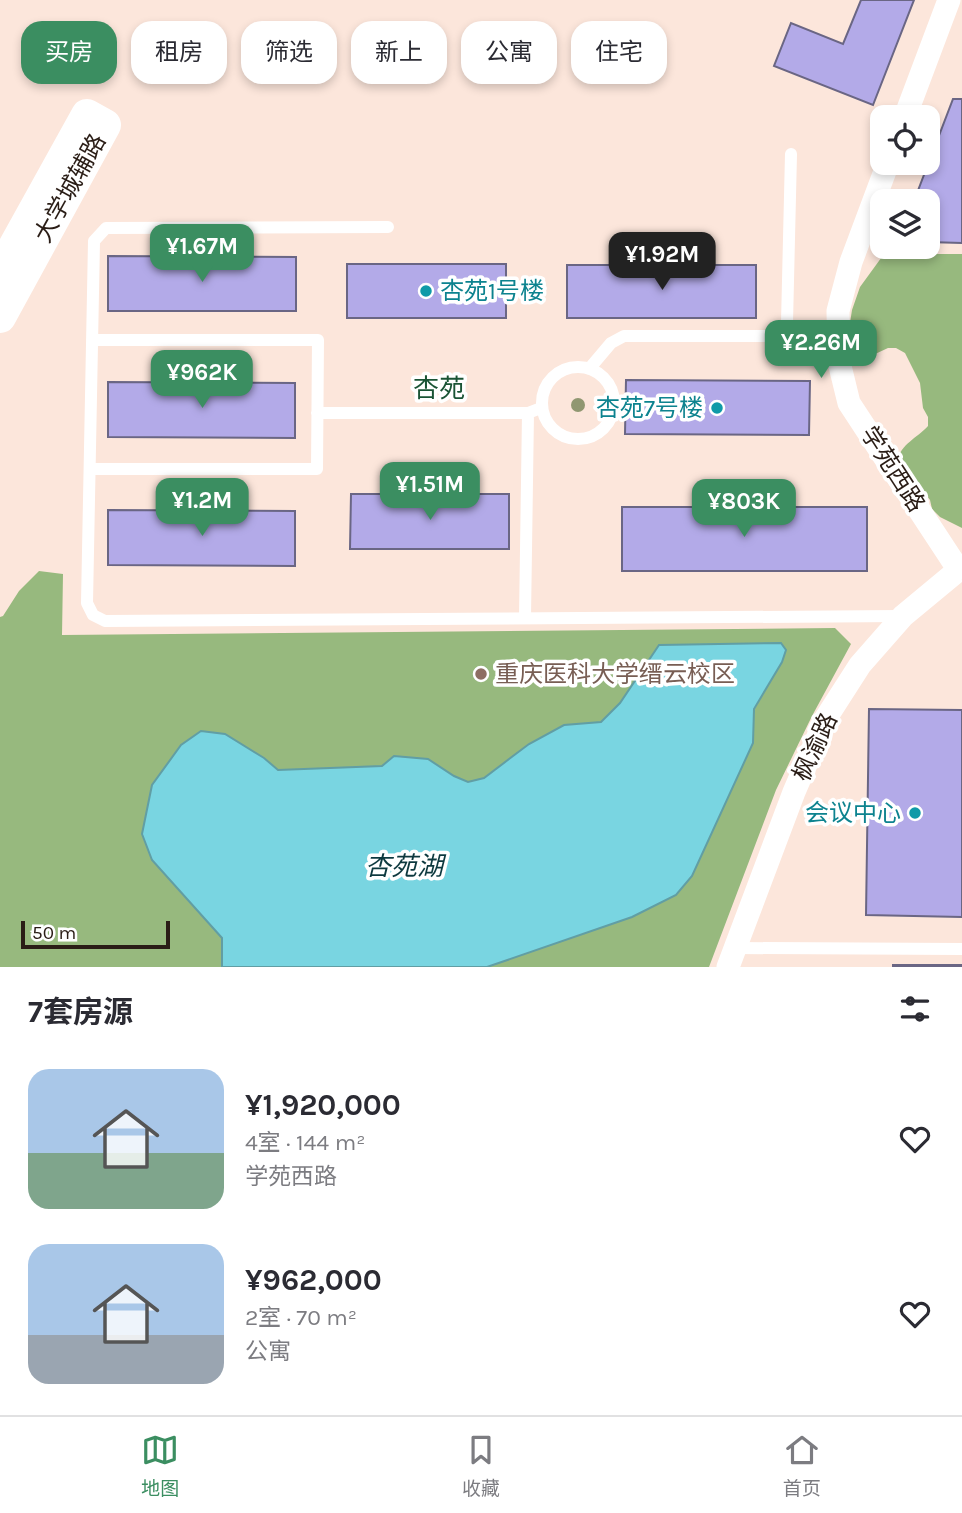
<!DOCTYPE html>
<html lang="zh">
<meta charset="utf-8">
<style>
body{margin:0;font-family:Karla,"Noto Sans SC",sans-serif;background:#f2f2f3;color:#2b2b33;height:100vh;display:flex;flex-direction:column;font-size:26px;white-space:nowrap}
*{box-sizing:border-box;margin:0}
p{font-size:23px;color:#7c7c81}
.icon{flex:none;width:38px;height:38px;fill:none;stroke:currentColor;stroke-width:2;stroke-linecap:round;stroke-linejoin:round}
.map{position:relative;height:967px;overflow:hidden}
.panel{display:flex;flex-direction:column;background:#fff;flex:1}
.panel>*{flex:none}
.hud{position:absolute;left:21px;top:21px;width:920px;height:63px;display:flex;gap:14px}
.buttons{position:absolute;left:870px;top:105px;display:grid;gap:14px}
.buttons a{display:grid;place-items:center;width:70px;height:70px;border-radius:14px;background:#fff;box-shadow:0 4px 10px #0003;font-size:35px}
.scale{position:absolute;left:21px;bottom:18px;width:149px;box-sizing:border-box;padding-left:7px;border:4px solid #2a1d16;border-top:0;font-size:19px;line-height:24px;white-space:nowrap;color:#2a1d16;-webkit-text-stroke:5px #fff;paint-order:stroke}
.price{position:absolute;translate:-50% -60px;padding:0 16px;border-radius:14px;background:#3b8e61;color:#fff;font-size:23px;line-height:46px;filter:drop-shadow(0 2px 4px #0008)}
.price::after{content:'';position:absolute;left:50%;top:42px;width:21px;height:16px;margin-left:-10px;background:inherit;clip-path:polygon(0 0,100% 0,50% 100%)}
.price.selected{background:#222;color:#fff}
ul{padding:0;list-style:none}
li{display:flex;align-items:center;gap:21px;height:175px;padding:0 28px}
li span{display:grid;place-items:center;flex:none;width:196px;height:140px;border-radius:21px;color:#555}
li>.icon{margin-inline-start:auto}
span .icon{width:84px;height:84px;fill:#fffc;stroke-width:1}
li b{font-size:30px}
h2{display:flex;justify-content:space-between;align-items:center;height:84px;padding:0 28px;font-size:30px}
.tag{padding:0 24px;border-radius:21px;background:#fff;box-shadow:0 4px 10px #0003;font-size:24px;line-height:63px}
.tag.selected{background:#3b8e61;color:#fff}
.dock{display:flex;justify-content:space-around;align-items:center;height:98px;border-top:2px solid #e1e1e2;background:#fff;font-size:19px;color:#7c7c81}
.dock a{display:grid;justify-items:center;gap:4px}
.dock .selected{color:#3b8e61}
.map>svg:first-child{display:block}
</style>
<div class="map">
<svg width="962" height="967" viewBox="0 0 962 967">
<rect width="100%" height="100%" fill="#fce6db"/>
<path fill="#97b97e" d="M884 254H962V528L940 517 932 509 930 500 925 493 920 488 911 483 897 461C901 444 917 438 928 426V417L923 408 920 383 905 353 896 348H888L873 355 853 361 846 358 845 331 850 323 852 310 860 287Z
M39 571 63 574 62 635 835 628 851 644 812 716 776 790 709 967H487L632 917 676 895 753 723 754 710 782 662 659 645 620 703 601 722 564 725 529 744 484 778 468 782 454 776 382 766 278 770 264 758 152 860 222 938V967H0V617L3 616 19 591Z"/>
<path fill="#79d5e1" stroke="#619ea4" stroke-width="2" d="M781 643 786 650 782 662 754 709 753 743 692 876 676 895 632 917 487 967H222V938L152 860 142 834 152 785 181 745 201 731 225 734 264 758 278 770 382 766 394 756 428 759 454 776 468 782 484 778 529 744 564 725 601 722 620 703 659 645Z"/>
<path fill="#b3aae8" stroke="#6a6684" stroke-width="2" d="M861 0H914L873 105 774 66 791 23 843 44Z
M953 99H962V243L928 242V201H914Z
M108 256 296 257V311H108Z
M347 264H506V318H347Z
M567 265H756V318H567Z
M626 380 810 381 809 435 625 434Z
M108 382 295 383V438L108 437Z
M351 494H509V549H350Z
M622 507H867V571H622Z
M108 510 295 511V566L108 565Z
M869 709 962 710V917L866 915Z
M893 965H962V967H893Z"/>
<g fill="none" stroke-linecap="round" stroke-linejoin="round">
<path stroke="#fff" stroke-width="12" d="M791 154 787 323 789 336 797 343 839 362
M388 227 106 228 94 241 87 603 93 615 105 621 902 616
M542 403a36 36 0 1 1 72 0a36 36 0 1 1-72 0Z
M589 369 611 343 624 336H789
M317 413H528L541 408
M90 469H317L318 340H92
M525 618 528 413
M735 948 962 949"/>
<path stroke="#fff" stroke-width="23" d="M905 117 949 0
M888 163 851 262 838 311 839 362 849 403 958 569
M728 967 794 792 826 718 860 665 903 616 962 567"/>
<path stroke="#fff" stroke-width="32" d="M0 272 87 115 105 125 0 317"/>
</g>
<circle fill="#909771" cx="578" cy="405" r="7"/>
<g fill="#0f9aa8" stroke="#fff" stroke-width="2.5">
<circle cx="426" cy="291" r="7"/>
<circle cx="717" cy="408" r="7"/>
<circle cx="915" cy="813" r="7"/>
</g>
<circle fill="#8d6e63" stroke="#fff" stroke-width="2.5" cx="481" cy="674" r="7"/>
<g text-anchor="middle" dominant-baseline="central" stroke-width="7" stroke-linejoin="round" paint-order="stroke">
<g font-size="24" fill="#2a1d16" stroke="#fff">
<text transform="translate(70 188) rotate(-61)">大学城辅路</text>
<text transform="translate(893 469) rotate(57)">学苑西路</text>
<text transform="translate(815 747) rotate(-65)">枫渝路</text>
</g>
<g font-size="24" fill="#0d838f" stroke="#fff" text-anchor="end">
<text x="440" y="291" text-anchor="start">杏苑1号楼</text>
<text x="703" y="408">杏苑7号楼</text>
<text x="901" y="813">会议中心</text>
</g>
<g font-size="24" fill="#785e54" stroke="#fff" text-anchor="start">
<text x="495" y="674">重庆医科大学缙云校区</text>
</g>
<g font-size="26" fill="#1a5435" stroke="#fff">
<text x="439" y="388">杏苑</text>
</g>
<g font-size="26" font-style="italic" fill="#0d393f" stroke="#fff">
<text x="404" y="866">杏苑湖</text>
</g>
</g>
</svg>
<div class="buttons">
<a><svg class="icon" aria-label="locate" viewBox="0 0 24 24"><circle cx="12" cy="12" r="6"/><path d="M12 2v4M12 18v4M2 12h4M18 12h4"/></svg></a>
<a><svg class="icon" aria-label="layers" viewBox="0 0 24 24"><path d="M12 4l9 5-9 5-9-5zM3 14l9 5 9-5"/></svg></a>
</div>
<div class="scale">50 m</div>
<b class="price" style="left:202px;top:284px">¥1.67M</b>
<b class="price selected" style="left:662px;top:292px">¥1.92M</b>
<b class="price" style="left:821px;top:380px">¥2.26M</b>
<b class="price" style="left:202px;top:410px">¥962K</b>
<b class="price" style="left:430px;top:522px">¥1.51M</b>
<b class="price" style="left:202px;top:538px">¥1.2M</b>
<b class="price" style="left:744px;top:539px">¥803K</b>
<div class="hud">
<a class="tag selected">买房</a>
<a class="tag">租房</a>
<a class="tag">筛选</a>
<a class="tag">新上</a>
<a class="tag">公寓</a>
<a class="tag">住宅</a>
</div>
</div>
<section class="panel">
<h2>7套房源<svg class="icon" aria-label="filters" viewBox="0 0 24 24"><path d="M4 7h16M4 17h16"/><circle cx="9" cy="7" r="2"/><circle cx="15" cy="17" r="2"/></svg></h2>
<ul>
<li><span style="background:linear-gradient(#a9c7e8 60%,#7fa58c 0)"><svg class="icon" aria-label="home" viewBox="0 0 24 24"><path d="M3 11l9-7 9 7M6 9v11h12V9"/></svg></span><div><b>¥1,920,000</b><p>4室 · 144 m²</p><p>学苑西路</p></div><svg class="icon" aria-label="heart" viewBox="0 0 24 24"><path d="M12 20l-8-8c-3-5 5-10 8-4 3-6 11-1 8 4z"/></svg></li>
<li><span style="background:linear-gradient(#a9c7e8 65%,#9aa5b1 0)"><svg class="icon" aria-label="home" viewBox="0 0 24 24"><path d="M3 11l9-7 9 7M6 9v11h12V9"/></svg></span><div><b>¥962,000</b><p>2室 · 70 m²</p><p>公寓</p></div><svg class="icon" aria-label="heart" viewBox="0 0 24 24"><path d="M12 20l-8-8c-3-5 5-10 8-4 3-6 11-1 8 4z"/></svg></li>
</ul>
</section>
<nav class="dock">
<a class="selected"><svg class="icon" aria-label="map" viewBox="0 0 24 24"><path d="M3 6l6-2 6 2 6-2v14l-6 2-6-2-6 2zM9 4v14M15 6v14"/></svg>地图</a>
<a><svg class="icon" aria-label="saved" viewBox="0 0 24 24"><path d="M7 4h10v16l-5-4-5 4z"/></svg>收藏</a>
<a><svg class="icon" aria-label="home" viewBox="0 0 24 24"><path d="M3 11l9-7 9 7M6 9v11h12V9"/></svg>首页</a>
</nav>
